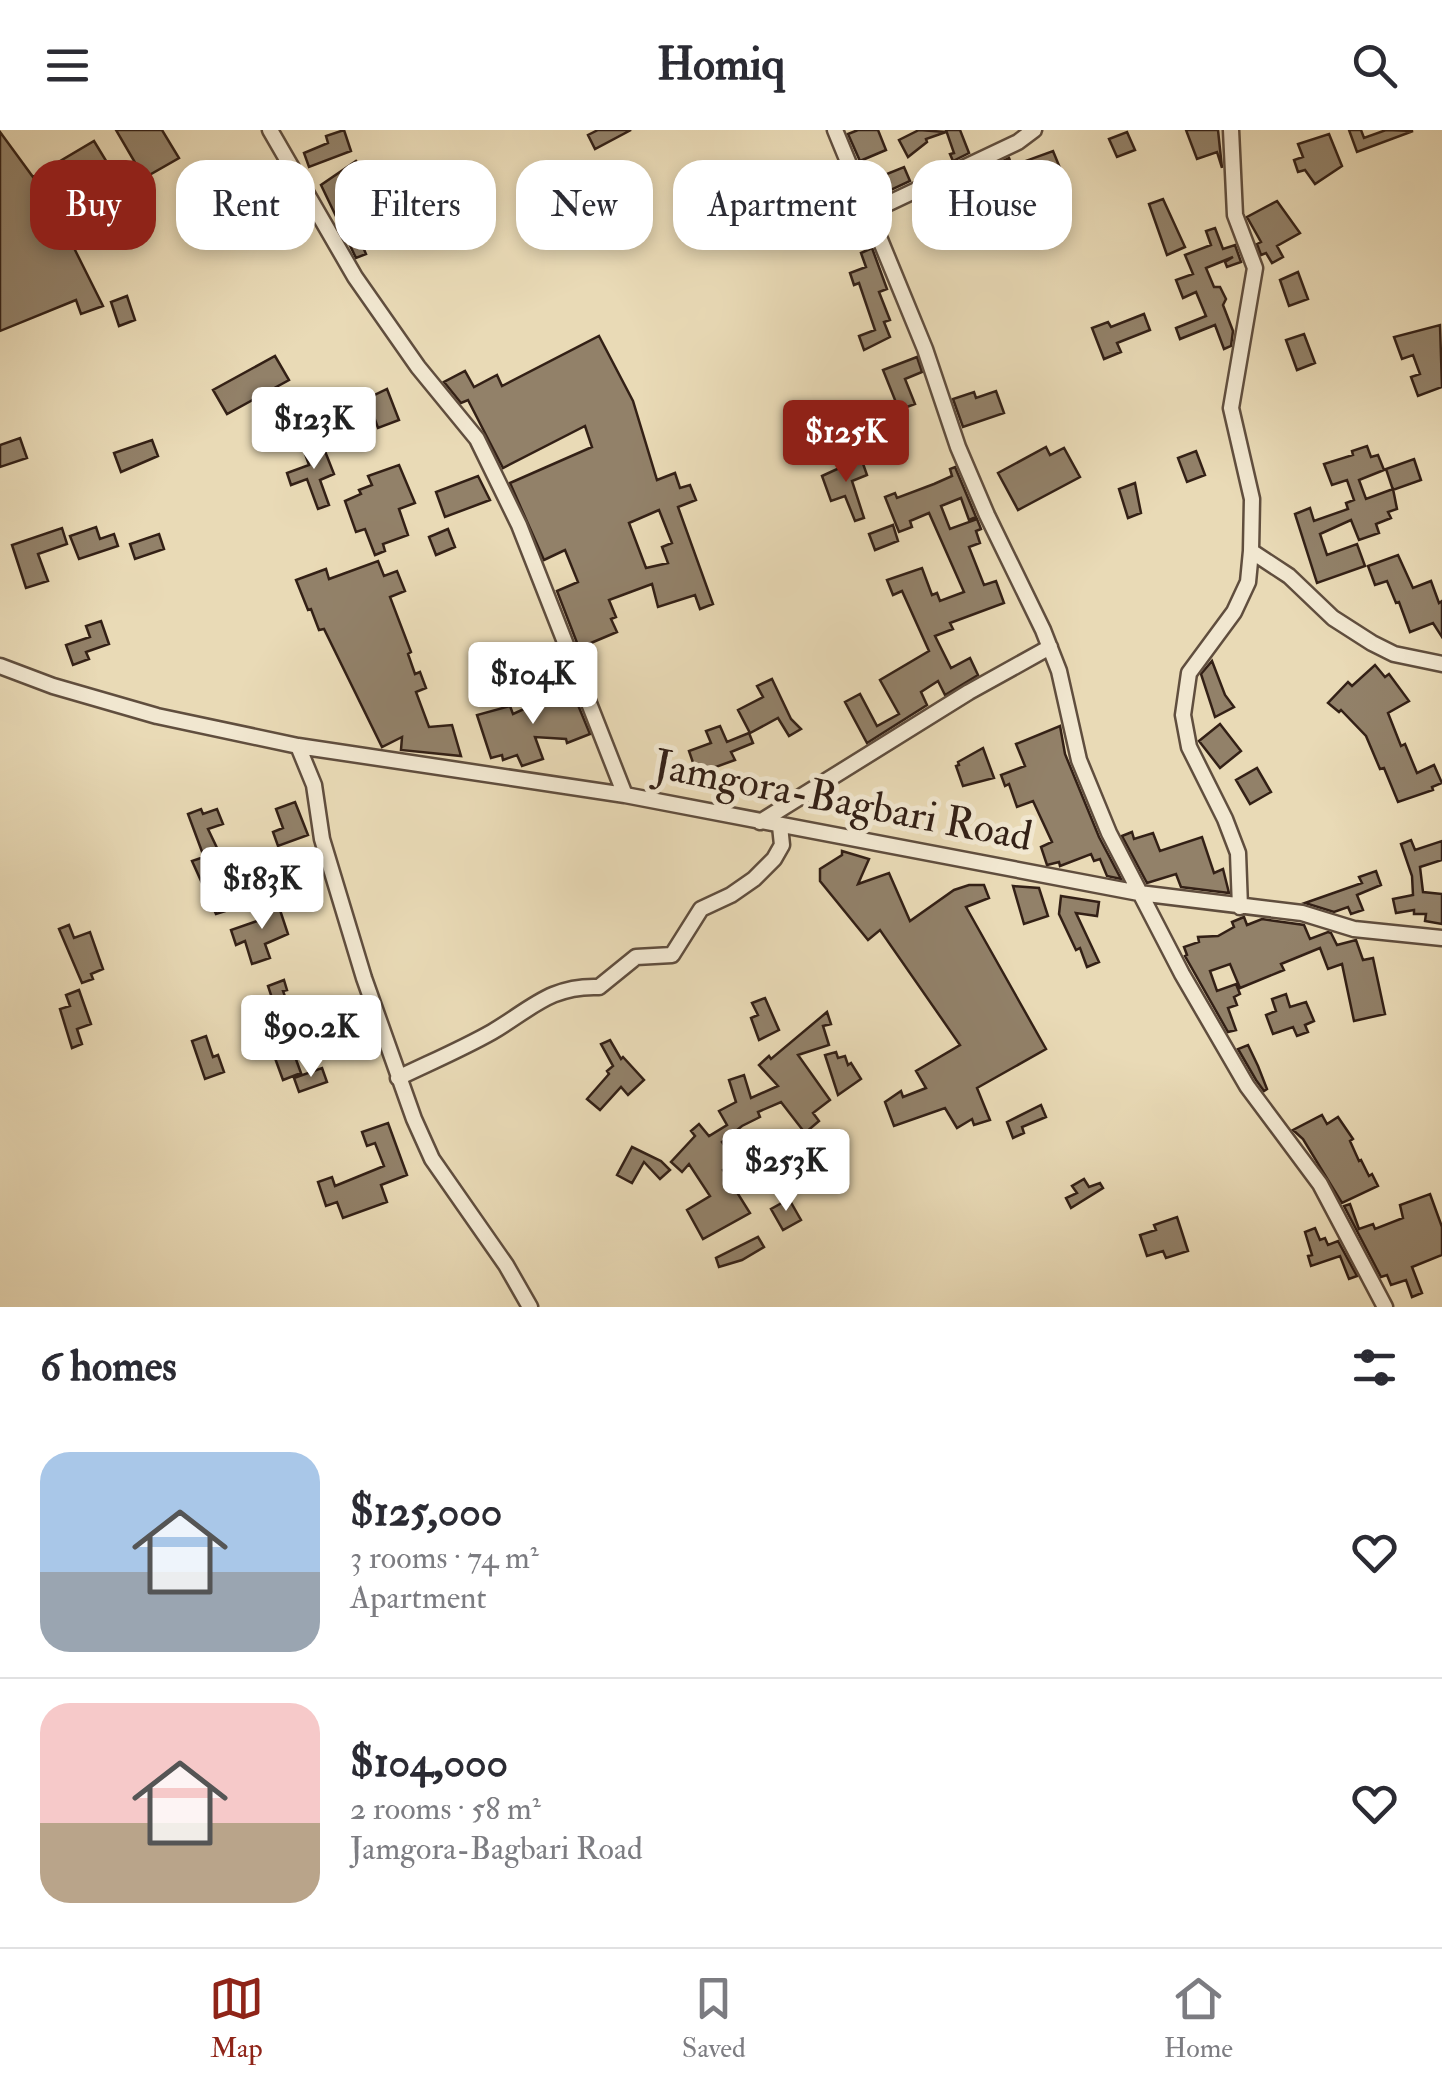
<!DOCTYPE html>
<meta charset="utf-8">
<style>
body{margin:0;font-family:"IM FELL Double Pica",serif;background:#f2f2f3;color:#2b2b33;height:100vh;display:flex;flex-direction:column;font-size:38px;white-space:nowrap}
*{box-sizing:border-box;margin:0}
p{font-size:32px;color:#7c7c81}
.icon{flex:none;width:55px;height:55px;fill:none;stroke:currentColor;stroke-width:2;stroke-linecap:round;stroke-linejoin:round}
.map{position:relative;height:1177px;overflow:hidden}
.drawer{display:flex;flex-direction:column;background:#fff;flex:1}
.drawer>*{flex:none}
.top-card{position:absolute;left:30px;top:30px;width:1382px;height:90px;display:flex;gap:20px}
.price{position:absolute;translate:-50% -85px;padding:0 22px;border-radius:10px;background:#fff;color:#222;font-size:32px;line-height:65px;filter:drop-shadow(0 2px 5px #0008)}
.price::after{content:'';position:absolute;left:50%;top:60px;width:30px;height:22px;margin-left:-15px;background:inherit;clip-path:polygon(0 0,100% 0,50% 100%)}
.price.current{background:#8f2418;color:#fff}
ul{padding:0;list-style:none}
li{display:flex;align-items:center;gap:30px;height:250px;padding:0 40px}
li+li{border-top:2px solid #e1e1e2}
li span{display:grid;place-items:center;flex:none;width:280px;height:200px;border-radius:30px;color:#555}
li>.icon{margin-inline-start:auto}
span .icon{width:120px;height:120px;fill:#fffc;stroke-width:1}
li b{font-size:42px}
h2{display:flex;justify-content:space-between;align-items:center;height:120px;padding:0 40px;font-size:42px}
.chip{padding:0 35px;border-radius:30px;background:#fff;box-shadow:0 5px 15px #0003;font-size:35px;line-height:90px}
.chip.current{background:#8f2418;color:#fff}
header{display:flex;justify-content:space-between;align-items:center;height:130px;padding:0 40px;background:#fff;font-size:45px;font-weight:800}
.menu{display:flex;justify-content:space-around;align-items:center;height:140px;border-top:2px solid #e1e1e2;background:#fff;font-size:28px;color:#7c7c81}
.menu a{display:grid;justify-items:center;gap:5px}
.menu .current{color:#8f2418}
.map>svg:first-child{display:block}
</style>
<header><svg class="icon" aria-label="menu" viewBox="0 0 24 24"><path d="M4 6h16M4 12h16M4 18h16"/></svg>Homiq<svg class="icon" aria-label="search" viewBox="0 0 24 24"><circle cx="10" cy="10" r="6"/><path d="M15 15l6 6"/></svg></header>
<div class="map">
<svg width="1442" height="1177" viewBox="0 0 1442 1177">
<rect width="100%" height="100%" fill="#e9dab6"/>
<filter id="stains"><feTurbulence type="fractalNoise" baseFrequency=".002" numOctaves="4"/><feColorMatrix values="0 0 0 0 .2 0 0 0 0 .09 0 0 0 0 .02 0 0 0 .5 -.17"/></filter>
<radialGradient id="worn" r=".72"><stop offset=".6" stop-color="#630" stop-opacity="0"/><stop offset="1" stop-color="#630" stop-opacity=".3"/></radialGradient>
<path fill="#928169" stroke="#332016" stroke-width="2.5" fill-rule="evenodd" d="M116 0H162L179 28 144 48Z
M344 0 351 21 309 37 304 23 328 13 326 6Z
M598 0H631L595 19 588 5Z
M858 0H878L886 20 860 31 848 4Z
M919 0 946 2 926 9 927 12 908 27 899 10Z
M946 0H960L969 23 953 31 950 24 954 23Z
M1186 0H1218L1222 38 1217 22 1197 29Z
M1349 0H1361L1364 8 1386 0 1413 1 1357 22Z
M0 2 33 47 94 11 122 57 62 94 103 176 81 184 76 170 0 201Z
M1127 2 1135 20 1117 27 1109 9Z
M1329 4 1342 36 1315 54 1305 40 1298 42 1294 30 1303 27 1298 14Z
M1053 21 1060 38 1025 51 1029 60 1009 68 998 43 979 50 992 87 978 92 961 51 1009 28 1012 36Z
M356 31 366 45 350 56 361 82 350 87 366 124 356 128 321 55Z
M837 33 844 51 736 106 727 89Z
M904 37 910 51 878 66 872 50Z
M1163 69 1185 117 1167 125 1149 74Z
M1277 71 1300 103 1277 116 1283 127 1272 133 1266 123 1261 125 1257 114 1261 112 1247 87Z
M1215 98 1223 119 1235 115 1241 132 1227 137 1225 132 1233 127 1206 138 1214 157H1220L1226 169 1223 175 1233 201 1231 216 1224 219 1215 195 1180 209 1176 198 1206 186 1196 162 1183 168 1176 150 1193 144 1185 125 1211 115 1206 101Z
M872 118 887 159 879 162 890 190 884 192 890 207 864 220 859 206 875 200 859 153 854 155 850 143 866 137 861 123Z
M1298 142 1308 169 1289 176 1280 150Z
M127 166 135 190 119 196 111 172Z
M1144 184 1150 200 1117 213 1121 222 1104 229 1092 198 1108 192 1111 197Z
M1440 195 1442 257 1418 266 1411 247 1420 244 1413 225 1402 229 1394 207Z
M1304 204 1315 233 1297 240 1286 210Z
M599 206 633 271 657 350 675 343 680 358 690 355 696 370 678 377 713 474 700 479 695 465 658 477 652 454 609 470 616 487 611 489 617 502 579 518 557 461 578 452 565 420 544 430 510 353 592 317 585 296 503 338 468 270 461 273 444 252 465 241 474 257 497 245 502 256ZM659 380 672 413 662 417 668 433 646 438 629 393Z
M275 226 289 250 227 284 213 260Z
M917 227 922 242 905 249 915 274 899 280 883 240Z
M387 259 399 290 378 298 373 284 357 290 352 276Z
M996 261 1004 283 963 297 953 269 974 262 976 268Z
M20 308 27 328 0 337V315Z
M152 310 158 326 121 342 114 323Z
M321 311 334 344 320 350 329 375 318 379 307 349 291 355 287 343 309 335 303 318Z
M1367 316 1371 327 1378 325 1384 340 1359 350 1366 369 1393 359 1397 379 1388 382 1391 388 1376 394 1379 403 1359 410 1351 390 1320 404 1327 425 1357 414 1365 436 1317 453 1295 384 1310 378 1314 391 1348 379 1346 373 1354 370 1347 350 1332 355 1324 334 1353 325 1352 321Z
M1046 317 1050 325 1064 318 1080 347 1018 380 998 343Z
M1196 321 1205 345 1187 352 1178 328Z
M861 328 867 345 852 351 864 388 855 391 845 366 831 371 822 346Z
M1414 329 1421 350 1393 360 1386 339Z
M399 335 415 373 399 379 408 405 383 414 385 421 375 425 365 399 356 402 345 371 361 364 359 360 372 355 368 346Z
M955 337 976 387 969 390 961 368 941 376 950 399 977 389 981 399 976 401 980 413 969 417 984 455 996 451 1004 473 950 493 953 499 935 506 951 538 970 528 978 545 945 565 938 551 921 562 927 575 867 613 845 572 860 564 877 596 899 584 880 550 929 521 902 461 893 465 887 450 922 438 932 465 937 463 940 471 964 462 929 383 910 391 912 397 899 402 885 367 895 363 897 368 934 354 952 346 950 339Z
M478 346 490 370 445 387 436 362Z
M1135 353 1141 383 1128 388 1119 359Z
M893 395 898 411 875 420 869 404Z
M96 397 100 409 114 404 118 416 79 429 70 406Z
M62 398 67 414 38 424 48 451 26 458 12 415Z
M448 399 455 417 436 425 429 407Z
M159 404 164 419 135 429 130 414Z
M1398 425 1413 458 1431 451 1439 473 1442 471V507L1433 493 1410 502 1399 472 1396 473 1387 451 1375 455 1368 436Z
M378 431 384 446 397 441 405 461 390 467 411 522 408 524 415 544 420 542 426 558 416 562 429 597 452 595 461 626 401 620 402 607 382 617 324 499 319 500 311 479 308 480 296 450 326 439 329 449Z
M101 491 109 514 86 522 89 529 73 535 66 515 90 507 86 496Z
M1212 531 1225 565 1234 577 1215 587 1201 544Z
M1375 535 1385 547 1389 544 1409 571 1388 583 1401 616 1405 614 1417 643 1434 635 1442 653 1432 657 1433 660 1398 672 1384 638 1380 639 1366 606 1341 580 1339 582 1328 573 1348 552 1352 556Z
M772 549 791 589 801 599 789 606 778 588 750 603 738 580 763 567 757 556Z
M571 558 590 604 567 613 566 609 535 607 543 629 522 636 517 625 503 630 502 625 491 628 477 585 510 576 513 584Z
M1220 594 1241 621 1220 638 1199 611Z
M720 596 727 612 749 603 753 613 731 622 735 630 710 639 712 645 699 650 689 621 711 613 706 601Z
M1060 596 1065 624 1099 707 1121 749 1107 746 1100 729 1094 731 1091 724 1060 736 1059 732 1047 735 1041 717 1052 712 1033 671 1017 677 1009 654 1005 656 1001 645 1025 636 1016 614Z
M983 618 994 648 963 656 956 636 959 635 958 632Z
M1257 638 1271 662 1250 674 1236 650Z
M295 672 308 705 278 716 273 702 283 698 276 679Z
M201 679 203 684 217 679 223 694 208 699 238 762 227 765 232 779 216 784 192 731 204 727 188 684Z
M1132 702 1134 709 1153 703 1160 721 1202 707 1214 743 1223 739 1229 763 1181 757 1176 744 1147 753 1122 706Z
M1411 710 1415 720 1442 711V730L1420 737 1423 762 1442 764V794L1425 791 1426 784H1414V780L1396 783 1393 769 1413 765 1412 746 1401 714Z
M842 721 869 729 858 754 889 743 910 791 954 760 969 755H984L989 768 966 777 1046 919 977 958 990 990 974 995 972 989 957 998 945 978 894 996 885 972 901 961 903 967 926 958 916 941 960 915 880 800 868 810 820 751V739L842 725Z
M1376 741 1381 755 1357 765 1363 780 1351 784 1348 777 1334 782 1305 773 1362 753 1359 747Z
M1013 756 1039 758 1048 786 1024 794Z
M1061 766 1099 772 1097 786 1076 783 1099 832 1087 837 1080 818 1076 820 1059 784Z
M277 771 288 804 265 814 270 828 252 834 245 811 236 815 231 800 260 790 257 783 265 780 264 776Z
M1244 787 1247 795 1262 789 1304 795 1310 809 1328 802 1331 803 1337 815 1356 810 1363 830 1373 828 1385 884 1354 891 1342 834 1328 839 1320 818 1281 834 1284 840 1240 858 1230 834 1210 841 1217 861 1236 854 1240 864 1234 867 1237 875 1228 878 1236 900 1228 902 1185 826 1187 825 1184 817 1199 812 1198 807 1218 806 1234 797 1232 792Z
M69 795 74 808 90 802 103 839 91 844 93 849 82 853 59 799Z
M284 850 287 860 283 861 297 900 314 894 317 904 290 913 301 943 283 950 272 920 279 917 265 878 274 874 268 856Z
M79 860 91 894 77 899 82 914 72 918 60 879 70 876 66 865Z
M1286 864 1290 877 1306 872 1314 891 1305 895 1308 902 1297 906 1293 897 1273 904 1266 885 1276 881 1272 869Z
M765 868 779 900 759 910 751 888 758 885 752 873Z
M827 882 831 894 823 896 829 915 798 925 830 970 813 983 819 991 805 1003 781 972 758 982 760 987 742 996 722 1012 735 1031 723 1040 750 1083 703 1109 687 1080 710 1066 689 1034 682 1042 671 1032 695 1006 691 1001 699 994 709 1006 727 995 719 981 736 972 729 950 744 945 751 968 778 956 759 935 769 926 771 929Z
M206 906 213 927 218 925 224 942 205 949 192 911Z
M610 910 621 929 623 927 644 950 628 965 621 957 600 980 587 969 609 944 607 941 613 936 601 914Z
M1248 915 1258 936 1267 959 1264 961 1256 950 1238 919Z
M836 922 838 928 845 926 848 935 851 933 861 949 838 965 825 925Z
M322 938 327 952 299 962 294 948Z
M1041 975 1046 987 1022 997 1024 1003 1013 1008 1007 992Z
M1322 985 1327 994 1338 987 1353 1009 1350 1011 1359 1031 1361 1030 1369 1046 1372 1044 1378 1056 1342 1073 1303 1009 1293 1000Z
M388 993 407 1045 381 1055 387 1072 343 1088 337 1072 326 1076 318 1052 332 1047 335 1056 384 1036 375 1013 367 1016 362 1002Z
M632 1017 661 1031 670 1040 660 1049 644 1032 632 1053 617 1045Z
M1084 1049 1089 1057 1100 1053 1103 1058 1071 1078 1066 1068 1077 1063 1072 1056Z
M1430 1064 1442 1097V1125L1412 1137 1422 1163 1412 1167 1406 1150 1391 1155 1387 1145 1381 1147 1344 1076 1350 1074 1359 1099 1373 1094 1375 1099 1403 1088 1400 1075Z
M789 1069 801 1090 783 1100 771 1079Z
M1177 1087 1188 1121 1166 1128 1163 1121 1147 1126 1140 1105 1156 1100 1154 1095Z
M1315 1098 1320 1110 1325 1108 1328 1115 1338 1111 1357 1146 1349 1149 1340 1126 1311 1136 1308 1126 1312 1125 1305 1102Z
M758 1107 764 1117 742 1130 719 1137 716 1128Z"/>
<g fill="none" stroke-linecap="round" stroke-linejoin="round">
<defs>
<path id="minor" d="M270 0 355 147 418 237 477 309 519 395 625 665
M835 0 925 219 958 317 987 385 1043 500 1059 541 1079 630 1109 703 1182 844 1247 956 1320 1054 1385 1177
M1231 0 1235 85 1255 138 1231 278 1252 369 1251 421 1248 452 1234 482 1189 543 1183 585 1189 617 1225 689 1238 723 1240 777
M870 82 1018 12 1034 0
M1251 421 1289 446 1333 488 1372 513 1394 524 1442 534
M0 536 53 556 157 586 298 616 625 665 1139 763 1302 783 1354 799 1442 808
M298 616 314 655 322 709 364 848 414 989 432 1029 506 1135 530 1177
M760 692 969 562 1050 517
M398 948C429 933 462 919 492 902 531 879 551 855 599 857L636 827 672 825 701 779 731 765 754 749 774 729 782 715 780 696"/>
</defs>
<use href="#minor" stroke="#604e3e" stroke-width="19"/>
<use href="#minor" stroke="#f1e7d0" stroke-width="14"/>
</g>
<g text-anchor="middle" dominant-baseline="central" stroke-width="10" stroke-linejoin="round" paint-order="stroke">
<g font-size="42" fill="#332016" stroke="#f1e7d0">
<text transform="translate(843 671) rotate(11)">Jamgora-Bagbari Road</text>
</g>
</g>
<rect width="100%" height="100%" filter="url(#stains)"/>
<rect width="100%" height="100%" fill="url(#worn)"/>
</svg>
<b class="price" style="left:314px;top:342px">$123K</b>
<b class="price current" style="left:846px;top:355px">$125K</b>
<b class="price" style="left:533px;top:597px">$104K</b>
<b class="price" style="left:262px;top:802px">$183K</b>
<b class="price" style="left:311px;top:950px">$90.2K</b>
<b class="price" style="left:786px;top:1084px">$253K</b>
<div class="top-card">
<a class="chip current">Buy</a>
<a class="chip">Rent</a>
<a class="chip">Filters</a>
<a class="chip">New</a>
<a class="chip">Apartment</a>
<a class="chip">House</a>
</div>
</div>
<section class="drawer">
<h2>6 homes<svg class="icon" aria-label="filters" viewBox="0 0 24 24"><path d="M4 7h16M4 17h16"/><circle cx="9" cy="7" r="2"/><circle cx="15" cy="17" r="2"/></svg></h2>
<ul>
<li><span style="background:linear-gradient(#a9c7e8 60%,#9aa5b1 0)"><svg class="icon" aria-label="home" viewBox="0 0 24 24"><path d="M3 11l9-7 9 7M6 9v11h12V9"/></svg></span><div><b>$125,000</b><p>3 rooms · 74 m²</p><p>Apartment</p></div><svg class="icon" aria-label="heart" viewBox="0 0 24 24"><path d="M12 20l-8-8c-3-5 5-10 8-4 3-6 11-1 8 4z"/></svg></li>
<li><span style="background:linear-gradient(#f6c9c9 60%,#b9a48a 0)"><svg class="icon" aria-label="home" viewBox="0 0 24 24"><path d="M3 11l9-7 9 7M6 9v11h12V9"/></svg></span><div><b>$104,000</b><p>2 rooms · 58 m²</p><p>Jamgora-Bagbari Road</p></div><svg class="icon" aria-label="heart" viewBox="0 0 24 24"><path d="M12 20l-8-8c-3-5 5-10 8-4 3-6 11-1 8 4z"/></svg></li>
</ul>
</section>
<nav class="menu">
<a class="current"><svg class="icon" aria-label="map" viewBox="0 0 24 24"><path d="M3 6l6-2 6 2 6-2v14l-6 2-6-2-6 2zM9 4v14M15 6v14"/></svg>Map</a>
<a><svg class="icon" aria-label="saved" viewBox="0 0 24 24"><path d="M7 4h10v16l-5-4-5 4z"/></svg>Saved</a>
<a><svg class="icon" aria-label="home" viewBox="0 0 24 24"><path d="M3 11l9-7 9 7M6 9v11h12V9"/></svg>Home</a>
</nav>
